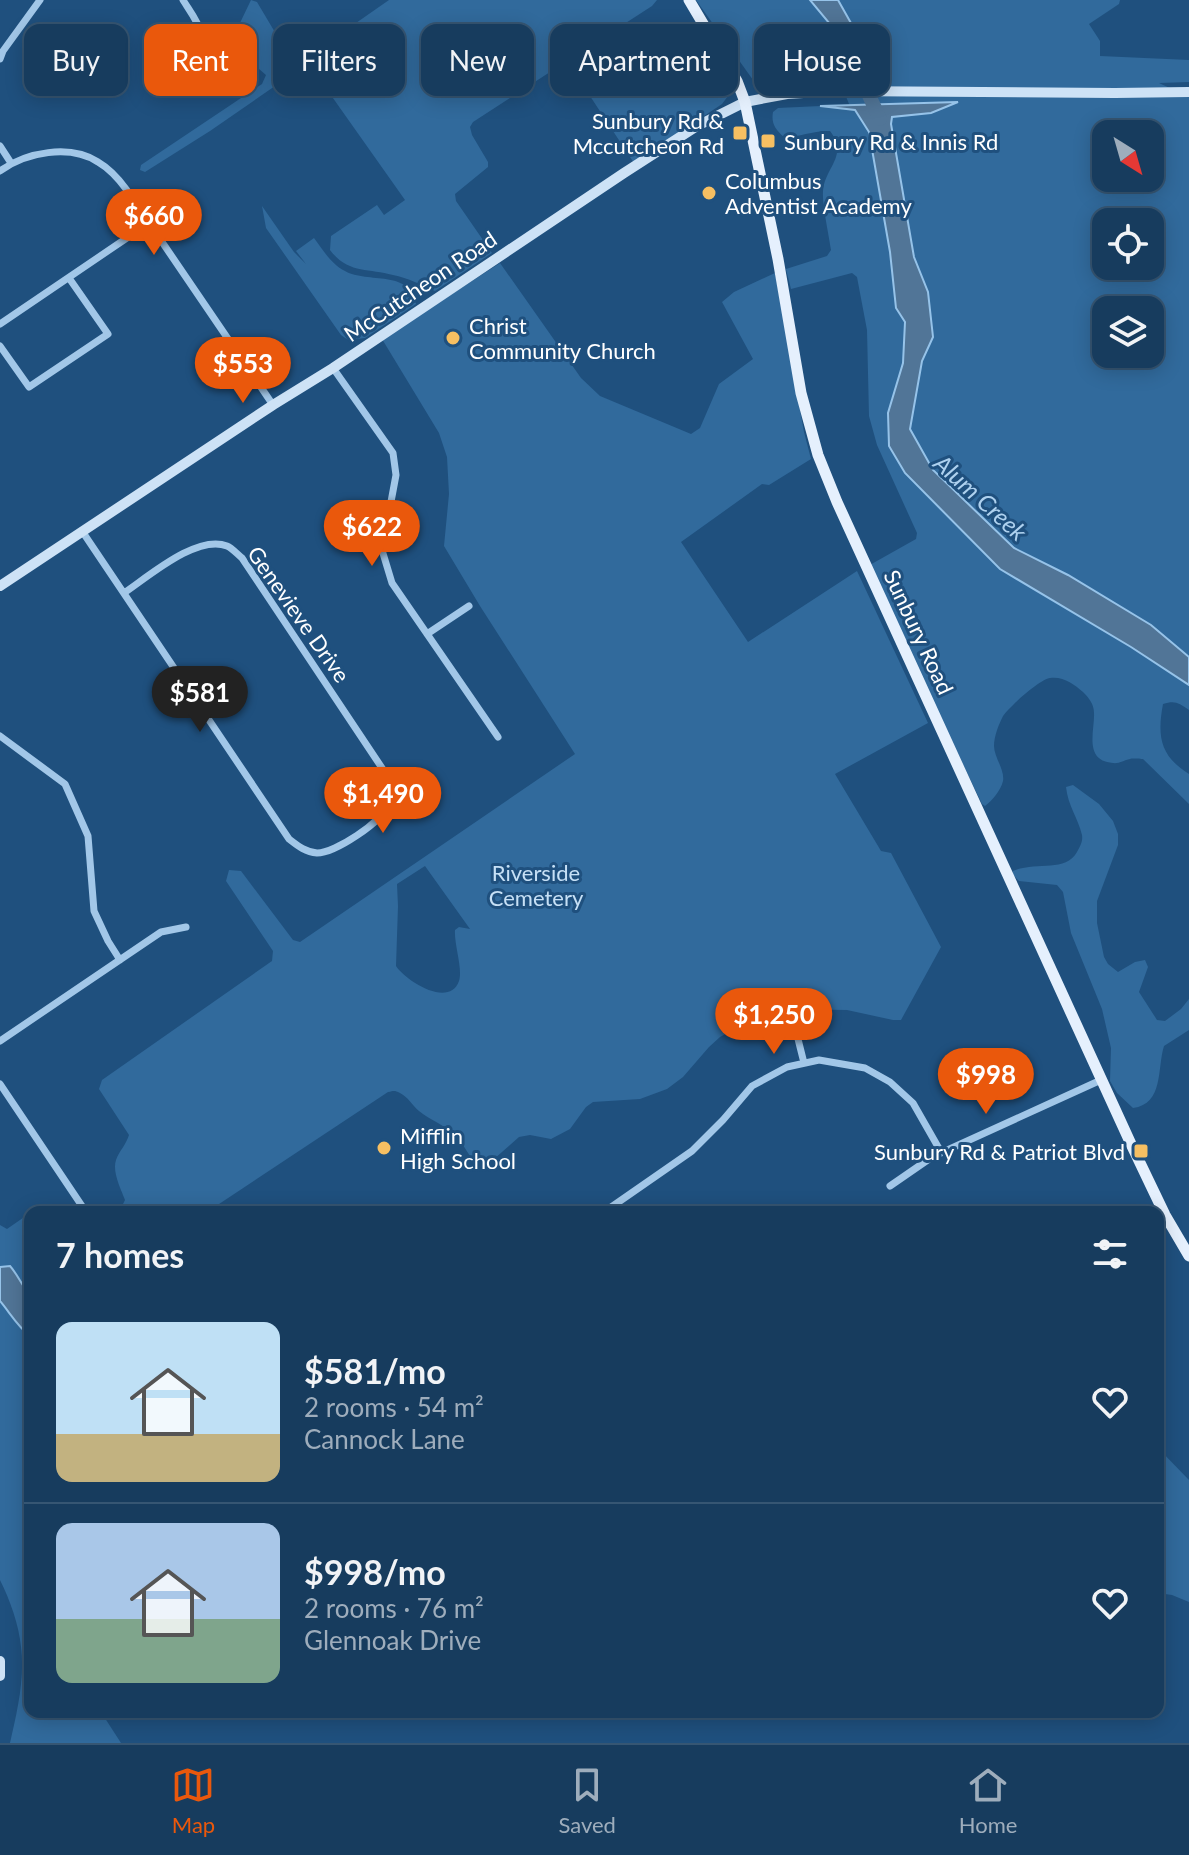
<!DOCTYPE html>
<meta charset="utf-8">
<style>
body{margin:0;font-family:Lato,sans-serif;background:#204364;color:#f1f3f6;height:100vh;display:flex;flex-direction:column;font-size:30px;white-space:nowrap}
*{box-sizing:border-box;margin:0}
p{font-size:26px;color:#9eadbc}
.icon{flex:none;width:44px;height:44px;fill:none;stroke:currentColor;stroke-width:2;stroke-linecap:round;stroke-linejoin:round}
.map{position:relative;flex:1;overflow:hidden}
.drawer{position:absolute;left:24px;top:1206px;width:1140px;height:512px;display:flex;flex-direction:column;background:#173c5e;border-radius:16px;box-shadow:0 4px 20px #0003,0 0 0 2px #365673}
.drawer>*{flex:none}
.guide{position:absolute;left:24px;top:24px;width:1142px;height:72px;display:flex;gap:16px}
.needle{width:52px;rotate:143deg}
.tools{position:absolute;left:1092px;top:120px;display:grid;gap:16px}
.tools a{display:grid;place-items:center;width:72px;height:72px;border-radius:16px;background:#173c5e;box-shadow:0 4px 20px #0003,0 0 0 2px #365673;font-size:40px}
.price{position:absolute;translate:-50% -68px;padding:0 18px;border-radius:28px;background:#ea580c;color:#fff;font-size:26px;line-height:52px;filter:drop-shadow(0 2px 4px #0008)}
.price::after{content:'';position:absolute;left:50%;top:48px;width:24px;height:18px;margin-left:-12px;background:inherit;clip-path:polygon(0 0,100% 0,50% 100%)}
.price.selected{background:#222;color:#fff}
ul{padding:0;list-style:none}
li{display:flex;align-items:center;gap:24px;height:200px;padding:0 32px}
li+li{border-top:2px solid #365673}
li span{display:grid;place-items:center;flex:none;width:224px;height:160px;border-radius:16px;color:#555}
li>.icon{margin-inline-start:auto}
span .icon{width:96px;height:96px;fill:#fffc;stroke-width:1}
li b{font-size:34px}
h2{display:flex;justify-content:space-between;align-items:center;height:96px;padding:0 32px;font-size:34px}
.tag{padding:0 28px;border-radius:16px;background:#173c5e;box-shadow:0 4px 20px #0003,0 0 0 2px #365673;font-size:28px;line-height:72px}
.tag.selected{background:#ea580c;color:#fff}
.dock{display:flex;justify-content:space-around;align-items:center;height:112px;border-top:2px solid #365673;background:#173c5e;font-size:22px;color:#9eadbc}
.dock a{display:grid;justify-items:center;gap:4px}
.dock .selected{color:#ea580c}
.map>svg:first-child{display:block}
</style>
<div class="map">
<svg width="1189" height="1743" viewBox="0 0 1189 1743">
<rect width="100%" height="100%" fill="#1f507e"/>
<path fill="#316a9c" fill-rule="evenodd" d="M251 0 257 2 292 61 300 62 389 0H657L652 6 473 122 470 127 472 135 488 162V167L455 194 456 201 492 253 435 291C422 285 408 278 393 275 368 268 348 274 330 250L331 236 377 205 384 215 405 200 311 67 304 66 210 131 145 172 140 170 141 165 262 84 266 75 259 69 220 54 222 40 239 25Z
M696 0H1120L1119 4 1089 24 1100 41V56L1189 60V82L1159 83 1189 97V671L1083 608 917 474 902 425 917 301 884 215 890 252 896 308 905 322 903 363 888 413 905 473 1000 569 1131 647 1189 685V710C1179 703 1175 700 1163 704 1157 736 1160 756 1189 774V804L1143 759C1141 759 1132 758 1130 759 1124 760 1119 764 1113 763 1083 761 1095 730 1094 713 1094 704 1089 698 1083 692 1074 684 1063 676 1050 678 1040 679 1009 707 1003 716 999 724 994 736 994 746 994 757 1005 770 1003 781 1001 790 992 801 985 806L982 804 868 566 916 539 917 533 877 445 869 416 867 330 857 277 852 273 791 289 786 269 827 256 831 250C829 235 822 205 823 191 825 167 849 156 830 131 815 130 800 137 784 137 775 129 771 123 773 112L778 108 820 106 851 109 839 79 759 82 753 80ZM1106 134H1150V178H1106ZM1106 222H1150V266H1106ZM1106 310H1150V354H1106Z
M696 28 728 82V96L722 104 634 163 590 96Z
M262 206 294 252 306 264 296 251 314 238C323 250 331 264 345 271 368 284 410 269 416 304L365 338 348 340 341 335 266 228Z
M500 263 581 378 600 396 691 434 700 428 719 384 753 359 722 302 734 292 775 273 804 432 811 459 769 485 762 484 681 542 748 642 857 571 928 723 835 774 881 851 891 853 941 947 901 1020H893L847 1010 780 1009 762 1014 720 1037 709 1047 683 1077 667 1089 640 1099 593 1102 586 1107 570 1129 551 1139 530 1135 519 1137 486 1166C469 1163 467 1147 456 1136 445 1125 430 1120 419 1111 412 1105 408 1097 400 1093 394 1090 394 1091 388 1092L207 1212H119L125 1200C121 1189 112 1172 116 1160 119 1151 126 1145 129 1135L99 1089 102 1080 272 961 273 951 226 881 229 870 241 871 293 940 300 942 575 754 480 606 444 546 449 494 447 457 439 433 382 339ZM425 866 470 929 459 927 455 930C454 945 463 969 459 981 449 1009 405 980 396 966L398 906 397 884Z
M1073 785 1099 804 1113 821 1118 834V845L1097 901V923L1104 957 1108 964 1118 972 1135 962 1145 960 1148 967 1139 992 1157 1020 1165 1021 1181 1009 1189 999V1030L1164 1046C1157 1068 1164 1104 1133 1108L1117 1093 1110 1081 1111 1048 1102 1009 1071 933 1063 892 1057 885 1019 881 1013 875V871C1036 861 1065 873 1077 852 1080 846 1083 842 1082 835 1078 818 1068 806 1066 787Z
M30 1213V1295C22 1286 18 1275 10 1266L0 1267V1225L7 1229Z
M0 1301C10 1313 18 1327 30 1336V1712H101L121 1743H10C17 1713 25 1678 21 1647 19 1625 10 1600 0 1580Z
M1158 1448 1189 1480V1602L1172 1595 1158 1593Z"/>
<path fill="#517597" stroke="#96c3e9" stroke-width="2" d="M810 0H838L883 80 852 78 830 24Z
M958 102 931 113 892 117 891 124 914 257 928 292 933 337 922 361 910 429 933 470 1014 548 1068 575 1151 625 1189 657V685L1131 647 1000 569 905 473 889 446 888 413 903 363 905 322 896 308 890 252 869 132 855 110 820 106Z
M10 1266C18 1275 22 1286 30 1295V1336C18 1327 10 1313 0 1301V1267Z"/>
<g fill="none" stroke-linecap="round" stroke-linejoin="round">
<path stroke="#517597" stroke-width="14" d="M853 61 880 119"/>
<path stroke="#a2c7e8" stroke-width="7" d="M0 59 3 51 40 0
M159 85C184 84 207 59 201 33 198 21 189 10 183 0
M0 146 11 163
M0 171C26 152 70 144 98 162 110 169 118 178 126 189L273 405
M0 324 149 223
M0 346 29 387 108 334 69 278
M333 368 393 453 396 475 382 550 392 583 498 737
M82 531 289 839C298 846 305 852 317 853 335 853 382 822 388 805 392 793 389 784 386 774L242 558C237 554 232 548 227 546 197 534 148 577 124 593
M427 634 469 606
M0 736 65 784 88 836 94 911 108 941 120 960
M795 1027 804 1063
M0 1041 161 932 186 927
M0 1084 86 1212
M890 1186 932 1157 1101 1080
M607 1210 692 1151 723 1120 752 1086 787 1067 819 1060 865 1068 890 1082 913 1103 941 1152"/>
<path stroke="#cde2f6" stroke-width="10" d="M0 586 273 405 333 368 624 173 697 126 745 102 787 94 836 91 1115 93 1189 92
M0 1661V1676"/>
<path stroke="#e5f0fd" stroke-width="11" d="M689 0 737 81 745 102 778 259 801 393 818 455 837 502 1131 1144 1165 1215 1189 1256"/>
</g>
<g fill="#f6bf62" stroke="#1f507e" stroke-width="3">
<rect x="732" y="125" width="16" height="16" rx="4"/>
<rect x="760" y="133" width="16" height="16" rx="4"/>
<circle cx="709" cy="193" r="8"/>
<circle cx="453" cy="338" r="8"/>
<circle cx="384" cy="1148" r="8"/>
<rect x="1133" y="1143" width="16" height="16" rx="4"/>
</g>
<g text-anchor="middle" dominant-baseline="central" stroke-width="6" stroke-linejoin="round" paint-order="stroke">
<g font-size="22" fill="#fff" stroke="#1f507e" text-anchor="start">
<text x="724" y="120" text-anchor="end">Sunbury Rd &amp;<tspan x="724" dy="25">Mccutcheon Rd</tspan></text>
<text x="784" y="141">Sunbury Rd &amp; Innis Rd</text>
<text x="725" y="180">Columbus<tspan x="725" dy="25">Adventist Academy</tspan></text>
<text x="469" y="325">Christ<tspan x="469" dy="25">Community Church</tspan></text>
<text x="400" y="1135">Mifflin<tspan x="400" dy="25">High School</tspan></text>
<text x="1125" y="1151" text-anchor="end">Sunbury Rd &amp; Patriot Blvd</text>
</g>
<g font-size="22" fill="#fff" stroke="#1f507e">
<text transform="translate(420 286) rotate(-34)">McCutcheon Road</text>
<text transform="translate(299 614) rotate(55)">Genevieve Drive</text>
<text transform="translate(919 632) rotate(65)">Sunbury Road</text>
</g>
<g font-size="22" fill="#c6e0f6" stroke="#1f507e">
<text x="536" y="872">Riverside<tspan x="536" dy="25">Cemetery</tspan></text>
</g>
<g font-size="24" font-style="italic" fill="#aed1ef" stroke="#1f507e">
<text transform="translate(981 497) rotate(42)">Alum Creek</text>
</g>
</g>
</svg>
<div class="tools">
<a><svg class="needle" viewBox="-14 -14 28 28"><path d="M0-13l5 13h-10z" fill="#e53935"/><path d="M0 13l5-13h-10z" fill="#9eadbc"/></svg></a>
<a><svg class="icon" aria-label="locate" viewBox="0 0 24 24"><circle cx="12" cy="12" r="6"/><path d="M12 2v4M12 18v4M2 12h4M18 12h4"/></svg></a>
<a><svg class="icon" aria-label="layers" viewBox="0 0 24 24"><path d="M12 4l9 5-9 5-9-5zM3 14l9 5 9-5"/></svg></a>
</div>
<b class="price" style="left:154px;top:257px">$660</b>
<b class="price" style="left:243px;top:405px">$553</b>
<b class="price" style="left:372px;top:568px">$622</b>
<b class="price selected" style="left:200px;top:734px">$581</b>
<b class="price" style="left:383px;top:835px">$1,490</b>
<b class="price" style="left:774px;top:1056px">$1,250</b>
<b class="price" style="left:986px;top:1116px">$998</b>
<div class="guide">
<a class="tag">Buy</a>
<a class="tag selected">Rent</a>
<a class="tag">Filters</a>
<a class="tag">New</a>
<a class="tag">Apartment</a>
<a class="tag">House</a>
</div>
<section class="drawer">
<h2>7 homes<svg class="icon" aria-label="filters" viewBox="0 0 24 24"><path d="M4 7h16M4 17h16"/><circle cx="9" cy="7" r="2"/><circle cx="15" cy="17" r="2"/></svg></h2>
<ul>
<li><span style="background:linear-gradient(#bfe0f5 70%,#c2b280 0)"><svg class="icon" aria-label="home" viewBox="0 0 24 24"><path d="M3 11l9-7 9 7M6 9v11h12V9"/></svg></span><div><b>$581/mo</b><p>2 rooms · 54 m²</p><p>Cannock Lane</p></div><svg class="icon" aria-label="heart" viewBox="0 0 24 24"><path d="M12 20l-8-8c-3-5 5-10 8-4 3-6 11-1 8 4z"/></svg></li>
<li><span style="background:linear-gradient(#a9c7e8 60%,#7fa58c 0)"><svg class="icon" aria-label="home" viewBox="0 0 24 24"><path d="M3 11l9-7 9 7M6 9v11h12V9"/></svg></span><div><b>$998/mo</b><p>2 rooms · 76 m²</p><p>Glennoak Drive</p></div><svg class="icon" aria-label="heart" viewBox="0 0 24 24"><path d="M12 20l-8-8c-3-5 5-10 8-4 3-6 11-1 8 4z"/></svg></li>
</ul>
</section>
</div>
<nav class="dock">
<a class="selected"><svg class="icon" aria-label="map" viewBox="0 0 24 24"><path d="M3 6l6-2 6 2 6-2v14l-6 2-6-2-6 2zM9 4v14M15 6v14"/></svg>Map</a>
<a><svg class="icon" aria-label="saved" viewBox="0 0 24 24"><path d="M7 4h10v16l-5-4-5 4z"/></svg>Saved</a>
<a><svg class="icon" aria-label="home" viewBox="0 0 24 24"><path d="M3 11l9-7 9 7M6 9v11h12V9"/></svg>Home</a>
</nav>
